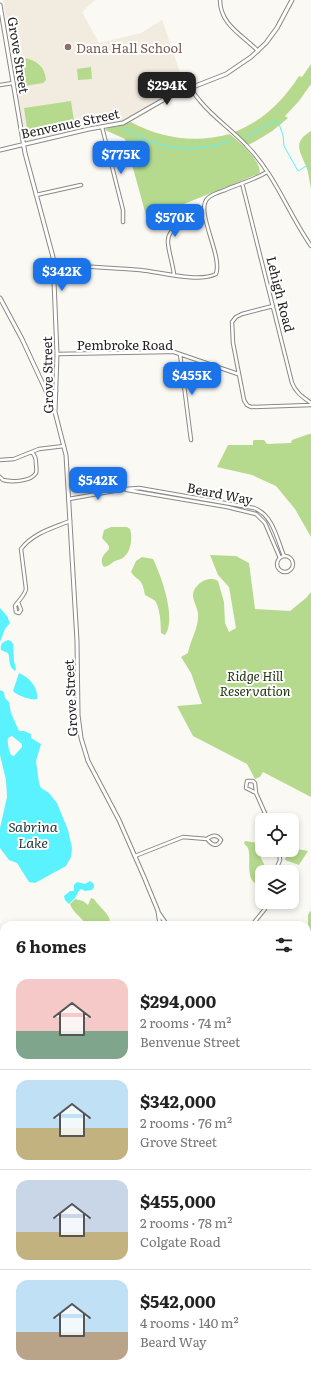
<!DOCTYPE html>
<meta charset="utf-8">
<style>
body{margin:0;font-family:Literata,serif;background:#f2f2f2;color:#222;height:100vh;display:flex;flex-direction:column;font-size:15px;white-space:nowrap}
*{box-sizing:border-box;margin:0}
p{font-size:13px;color:#767676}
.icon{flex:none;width:22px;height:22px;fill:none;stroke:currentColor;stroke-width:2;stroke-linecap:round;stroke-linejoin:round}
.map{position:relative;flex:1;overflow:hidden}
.panel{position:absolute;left:0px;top:921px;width:311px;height:456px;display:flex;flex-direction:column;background:#fff;border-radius:12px 12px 0 0;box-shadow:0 2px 6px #0003}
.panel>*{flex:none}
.controls{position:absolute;left:255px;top:813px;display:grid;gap:8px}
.controls a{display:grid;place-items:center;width:44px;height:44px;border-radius:8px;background:#fff;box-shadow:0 2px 6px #0003;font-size:20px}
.price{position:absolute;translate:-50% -34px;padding:0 9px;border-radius:8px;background:#1a73e8;color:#fff;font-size:13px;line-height:26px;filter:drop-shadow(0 1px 2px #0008)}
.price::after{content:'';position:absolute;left:50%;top:24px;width:12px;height:9px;margin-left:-6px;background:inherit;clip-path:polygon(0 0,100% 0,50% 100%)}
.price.selected{background:#222;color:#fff}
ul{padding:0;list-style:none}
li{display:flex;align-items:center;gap:12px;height:100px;padding:0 16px}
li+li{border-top:1px solid #e0e0e0}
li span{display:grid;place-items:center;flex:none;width:112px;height:80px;border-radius:12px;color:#555}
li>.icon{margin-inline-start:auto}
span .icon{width:48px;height:48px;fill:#fffc;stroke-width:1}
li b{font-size:17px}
h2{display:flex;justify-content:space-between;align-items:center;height:48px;padding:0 16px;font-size:17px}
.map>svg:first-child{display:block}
</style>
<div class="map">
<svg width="311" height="1377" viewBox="0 0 311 1377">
<rect width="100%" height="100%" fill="#fbf9f4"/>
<path fill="#f1ecdf" d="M3 0H95L82 12 99 43 141 33 162 20 185 87 163 97 121 121 90 125 27 141 25 140 15 75Z"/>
<path fill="#b5da8d" d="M24 58C37 60 45 67 46 80L43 83 18 87 14 60Z
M311 64V84L299 101 285 116 288 118C276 129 263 138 248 145L234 132C263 121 283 101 299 76L302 77Z
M91 67 92 79 78 80 77 69Z
M71 101 75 128 28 135 24 108Z
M131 122C162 139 196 143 230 134 240 143 259 158 260 172L258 174 147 219 125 139 105 130 108 128Z
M311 131V188C309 181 309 173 306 166 299 150 293 142 311 131Z
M309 434H311V537L295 509 276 486 252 475 217 467 228 445H253V441L254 440H264L267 444 291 443 292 440Z
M111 527H127L130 529C133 538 131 554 121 559 119 560 117 560 115 561 110 564 109 566 104 567 98 559 105 554 109 549V546L102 538 104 530Z
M210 555 236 556 249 563 255 609 290 611 306 598 311 592V797L263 772 260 777 255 779 247 764 193 736 177 706 202 704 191 673 181 657 188 653C190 641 198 629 198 617 199 610 193 601 193 596 193 584 209 575 218 581L224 602 225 623 229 632 236 628 229 587 218 575Z
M142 557 153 559C161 575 177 619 165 635L161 633C161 625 160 605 154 600 151 598 148 597 145 595 142 577 139 583 131 572L136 561Z
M245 841 258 843 262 849 261 858 268 872H262V885C243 885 252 859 248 848 247 846 245 845 244 843Z
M292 848 308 851 299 865 285 860 288 850H292Z
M91 898 94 899C99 907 110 914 110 922L109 925H86C82 917 73 913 70 904L75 899 83 901 88 905Z
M311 910V954L308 952V915Z
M0 1117 4 1118V1173L0 1171Z
M0 1185 4 1186V1205L0 1202Z
M311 1326V1348L307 1347V1327Z
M122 1373H151C144 1377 130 1377 122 1373Z
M257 1373H287L289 1377H262Z"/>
<path fill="#5af2ff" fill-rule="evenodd" d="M0 608 7 616 10 623 5 629 0 642Z
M8 640 11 641 13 644 14 661 16 669 15 671C7 665 11 660 8 653L1 650C0 645 2 642 8 640Z
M19 673C29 677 39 688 37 699 32 701 16 695 13 691Z
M0 690 4 692 5 698 9 702 11 713 19 731H24L31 734V738L41 744 36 761 39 783 41 788 49 793 57 803 68 830 72 848 71 857 66 866 35 883 29 882 17 863 9 860 0 848V828L7 797 6 780 0 755ZM12 736 22 744V747L14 756 11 755C9 750 7 743 8 738Z
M90 881 94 884V887L92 890 85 891 81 889 78 892C76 898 74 899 69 904L65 900 64 896 70 891H74V885L77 882 85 884Z
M307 1359 311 1361V1377L288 1376 287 1373H307Z
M229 1373H257L262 1377H236Z"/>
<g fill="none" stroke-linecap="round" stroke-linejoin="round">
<path stroke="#5af2ff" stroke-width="1" d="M124 128C134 133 146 141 158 144 182 151 207 149 231 141
M246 137 275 121 279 123 280 127 283 135 284 146 298 171 308 165"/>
<defs>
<path id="minor" d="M220 0C220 25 243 35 258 51
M0 85 13 83
M191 88C193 93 197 97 200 101 214 118 231 129 246 145 275 174 288 213 311 246
M102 127 123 210V222
M242 183 292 383C296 393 303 397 311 403
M36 195 81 185
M54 265C83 266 112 268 140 270 161 272 198 283 216 274 223 255 194 210 208 198 212 194 219 192 225 190 238 184 254 180 267 172
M174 275C173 264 169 254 168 243 166 225 192 221 205 217
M273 306 242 314 236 317 232 322 233 343 244 400 247 405 251 407 311 405
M57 354 167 352H174L238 374
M180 354 191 440
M0 460 14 459 39 449 64 446
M0 477 3 480C11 482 31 482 36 473 37 470 36 466 36 464 36 458 35 456 32 452
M127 490 227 507 256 514 265 523 280 558
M69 499 125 489 139 488 254 508C273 515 277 539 284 556
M277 564a8 8 0 1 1 16 0a8 8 0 1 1-16 0Z
M18 602 21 610 19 613 16 612 15 606C19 600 25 595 26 589L21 549C33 533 53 528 70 521
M256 793 246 788 247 781H253L255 783 256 793 268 820
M135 856 183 837 207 839C212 835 217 834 221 840 217 848 212 845 207 839
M275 872 280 860 279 850
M252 925 265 909 268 902
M307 968 311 956
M0 1330 4 1336
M29 1373 32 1377
M202 1377 204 1373"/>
<path id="tertiary" d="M0 5 25 153 53 257 57 354 55 412 66 455 77 641 78 715 81 738 88 761 119 820 144 877 158 911 160 925
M0 150 89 129 123 123 170 96 226 74 251 57 266 43 277 28 292 0
M0 298 22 339 47 393 56 391
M158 912 167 925
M307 954 311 956
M0 984H4"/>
</defs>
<use href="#minor" stroke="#8a8984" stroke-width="4.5"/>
<use href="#tertiary" stroke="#8a8984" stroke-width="5"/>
<use href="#minor" stroke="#fff" stroke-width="2.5"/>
<use href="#tertiary" stroke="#fff" stroke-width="3"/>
</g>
<circle fill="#8d6e63" stroke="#fff" stroke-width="1.5" cx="68" cy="47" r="4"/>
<g text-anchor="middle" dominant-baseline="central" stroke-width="4" stroke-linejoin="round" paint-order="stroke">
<g font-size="13" fill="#785e54" stroke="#fff" text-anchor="start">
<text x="76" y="47">Dana Hall School</text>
</g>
<g font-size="13" fill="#252423" stroke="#fff">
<text transform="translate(19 55) rotate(81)">Grove Street</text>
<text transform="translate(70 123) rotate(-12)">Benvenue Street</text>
<text transform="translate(281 294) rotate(76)">Lehigh Road</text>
<text x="125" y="344">Pembroke Road</text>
<text transform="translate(47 375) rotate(-91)">Grove Street</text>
<text transform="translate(220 493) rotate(11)">Beard Way</text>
<text transform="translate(70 698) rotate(-93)">Grove Street</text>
</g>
<g font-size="13" font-style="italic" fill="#23340f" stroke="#fff">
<text x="255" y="675">Ridge Hill<tspan x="255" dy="15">Reservation</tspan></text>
</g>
<g font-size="14" font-style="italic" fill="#1c3537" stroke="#fff">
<text x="33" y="826">Sabrina<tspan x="33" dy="16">Lake</tspan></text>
</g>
</g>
</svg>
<div class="controls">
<a><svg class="icon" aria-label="locate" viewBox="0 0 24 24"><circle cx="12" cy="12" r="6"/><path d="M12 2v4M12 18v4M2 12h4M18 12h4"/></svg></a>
<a><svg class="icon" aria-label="layers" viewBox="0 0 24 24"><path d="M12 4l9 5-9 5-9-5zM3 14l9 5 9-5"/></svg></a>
</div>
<b class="price selected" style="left:167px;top:106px">$294K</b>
<b class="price" style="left:121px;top:175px">$775K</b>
<b class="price" style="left:175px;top:238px">$570K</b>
<b class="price" style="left:62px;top:292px">$342K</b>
<b class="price" style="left:192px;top:396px">$455K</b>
<b class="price" style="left:98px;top:501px">$542K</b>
<section class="panel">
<h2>6 homes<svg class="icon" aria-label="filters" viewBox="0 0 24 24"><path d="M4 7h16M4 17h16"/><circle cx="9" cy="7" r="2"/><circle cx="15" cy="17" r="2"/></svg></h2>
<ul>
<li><span style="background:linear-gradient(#f6c9c9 65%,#7fa58c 0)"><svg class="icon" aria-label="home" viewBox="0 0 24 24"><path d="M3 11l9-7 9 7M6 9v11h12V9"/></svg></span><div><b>$294,000</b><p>2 rooms · 74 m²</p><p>Benvenue Street</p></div></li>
<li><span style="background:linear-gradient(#bfe0f5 60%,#c2b280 0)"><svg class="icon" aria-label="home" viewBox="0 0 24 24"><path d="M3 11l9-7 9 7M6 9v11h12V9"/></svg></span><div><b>$342,000</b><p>2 rooms · 76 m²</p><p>Grove Street</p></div></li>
<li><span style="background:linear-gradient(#c9d6e8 65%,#c2b280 0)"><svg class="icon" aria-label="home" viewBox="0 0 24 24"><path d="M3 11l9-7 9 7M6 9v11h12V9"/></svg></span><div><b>$455,000</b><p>2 rooms · 78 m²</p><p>Colgate Road</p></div></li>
<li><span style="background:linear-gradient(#bfe0f5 65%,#b9a48a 0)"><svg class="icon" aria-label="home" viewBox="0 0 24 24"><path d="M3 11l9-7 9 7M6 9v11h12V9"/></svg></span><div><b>$542,000</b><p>4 rooms · 140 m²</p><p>Beard Way</p></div></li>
</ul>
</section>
</div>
